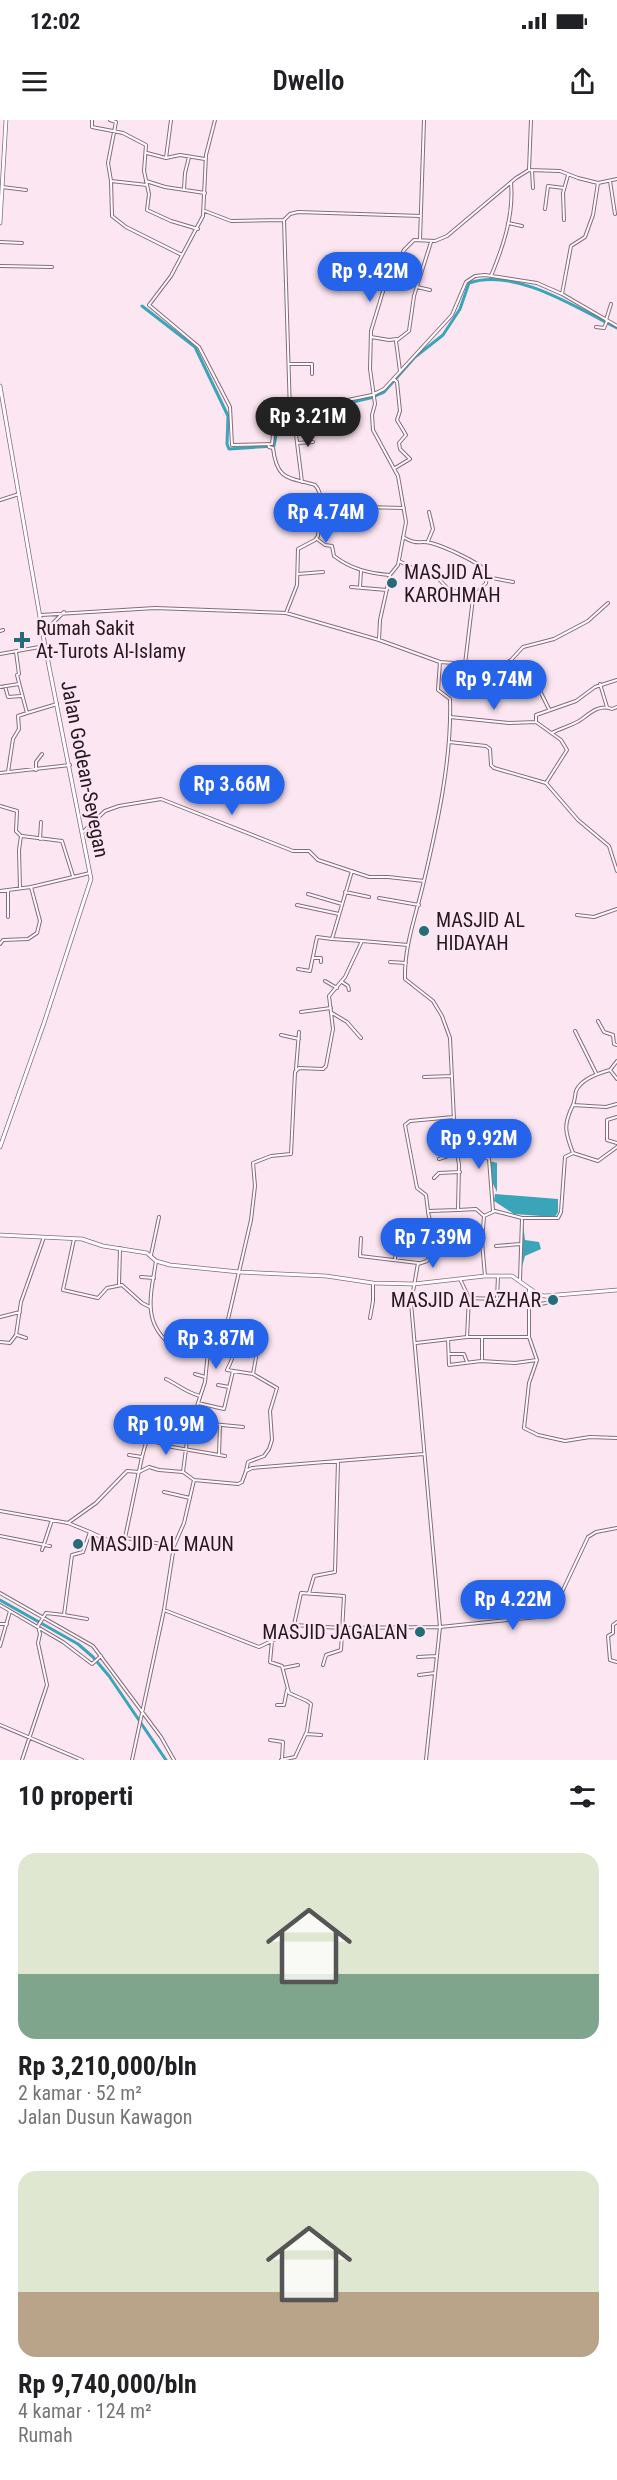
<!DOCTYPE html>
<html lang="id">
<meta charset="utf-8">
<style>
body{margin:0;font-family:"Roboto Condensed",sans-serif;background:#f6f6f6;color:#202124;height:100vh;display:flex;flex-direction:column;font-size:22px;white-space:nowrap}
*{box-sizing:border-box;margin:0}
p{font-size:20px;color:#757577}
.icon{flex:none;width:33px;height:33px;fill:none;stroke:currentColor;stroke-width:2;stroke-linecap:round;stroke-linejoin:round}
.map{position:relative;height:1640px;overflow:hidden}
.sheet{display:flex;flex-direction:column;background:#fff;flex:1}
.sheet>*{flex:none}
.price{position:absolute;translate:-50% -51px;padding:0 14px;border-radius:21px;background:#2563eb;color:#fff;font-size:20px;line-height:39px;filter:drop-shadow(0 2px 3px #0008)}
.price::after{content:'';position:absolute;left:50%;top:36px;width:18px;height:14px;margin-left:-9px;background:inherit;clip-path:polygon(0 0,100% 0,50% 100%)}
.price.active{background:#222;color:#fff}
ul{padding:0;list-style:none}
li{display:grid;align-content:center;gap:12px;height:318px;padding:0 18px}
li span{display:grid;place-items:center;height:186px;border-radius:18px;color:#555}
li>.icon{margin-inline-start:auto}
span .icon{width:108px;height:108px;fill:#fffc;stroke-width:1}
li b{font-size:26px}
h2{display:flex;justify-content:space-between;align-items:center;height:72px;padding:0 18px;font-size:26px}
.status{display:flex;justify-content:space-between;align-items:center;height:42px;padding:0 30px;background:#fff;direction:ltr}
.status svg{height:16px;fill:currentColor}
header{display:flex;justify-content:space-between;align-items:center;height:78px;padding:0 18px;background:#fff;font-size:27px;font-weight:600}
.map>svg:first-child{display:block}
</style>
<div class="status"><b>12:02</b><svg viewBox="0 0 49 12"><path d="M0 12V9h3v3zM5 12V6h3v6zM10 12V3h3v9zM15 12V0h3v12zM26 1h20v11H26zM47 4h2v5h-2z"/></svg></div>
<header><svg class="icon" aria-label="menu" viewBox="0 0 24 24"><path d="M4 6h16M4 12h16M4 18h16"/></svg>Dwello<svg class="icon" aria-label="share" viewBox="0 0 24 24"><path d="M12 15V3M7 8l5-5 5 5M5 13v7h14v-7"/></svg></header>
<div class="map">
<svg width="617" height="1640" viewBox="0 0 617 1640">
<rect width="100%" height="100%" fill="#fce6f1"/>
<path fill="#3aa5b9" d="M490 1041 497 1043V1072L490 1058Z
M495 1074 558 1079V1092L555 1097 514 1094 494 1081Z
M523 1104 525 1120 539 1122 541 1129 525 1136 521 1150Z"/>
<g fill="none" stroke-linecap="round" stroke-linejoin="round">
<path stroke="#3aa5b9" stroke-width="3" d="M142 186 195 227 228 296 227 324 229 329 274 326 279 299 370 278 384 272 415 237 443 215 460 189 469 163C514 147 577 188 617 208
M0 1480 78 1524 93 1537 109 1556 166 1640"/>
<defs>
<path id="street" d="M92 0V7L123 13 146 25 144 51 149 74 147 90 171 101 198 109
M110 0 116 2 108 43 111 61 112 96 126 107 182 135
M215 0 206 35 203 96 171 156 149 185 199 227 230 287 232 325 272 324 275 297 280 294 372 275 384 269 452 195 466 162 475 156 485 155 537 163 562 174 617 206
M147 33 166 38 180 35 205 39
M166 38 171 0
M529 50 531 0
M532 50 533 68
M111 61 147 65
M146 61 165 67 205 73
M610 61 615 94
M2 67 26 70
M184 69 185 53 189 37
M545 89 548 66 564 68
M205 91 231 101 284 100 290 292
M284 100 290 94 298 92 421 96
M564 100 563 73 568 55
M508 103 522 106
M420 120 424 0
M0 122 22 123
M0 146 52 147
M491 156C503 127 514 95 511 63
M417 167 430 170
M562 174 571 126 585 117 593 95 598 63
M606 200 611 184
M596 207 604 208 607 201
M371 217 389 220 397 219
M289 244H312V254
M400 251 396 221 409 211 414 176 431 122
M394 259 397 262 400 291 397 300 406 315 399 323 400 329 410 339 395 348
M293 291 302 362
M297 323 313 322
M268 324 269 327 273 328C277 362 290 357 315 365 326 376 319 401 318 416L315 420 298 429 297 465 286 493
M0 380 19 374
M320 386 404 388
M403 417C419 426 418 420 431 423 443 426 479 442 487 452L486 463 473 478 465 544
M317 419 325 425 332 426 334 436C351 449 368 453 389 455
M428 421 433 409 429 392
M399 441 414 449 437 457 449 470 475 474
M298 454 323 452
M487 457 513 462
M351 467 387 470
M360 467 361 451
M41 495 155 488 286 493 379 520 440 542 438 570 450 579C452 639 437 706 423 765 416 795 404 827 405 859L433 881 442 896 450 918 455 1020 459 1045 458 1090 476 1089 484 1096 482 1122 485 1156
M0 511 3 510
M43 513 64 492
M379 520 380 500 390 455 398 445 406 402 398 356 373 310 372 295 375 284 370 249 371 211 384 168 404 130 414 120 435 121 447 116 516 58 529 50 560 51 578 58 598 63 617 59
M0 534 45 526
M440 542 494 546 503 545 511 540 523 527 554 519 588 501 608 483
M600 564 607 587
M5 566 8 577 21 576
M0 567 19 564
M538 567 549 589
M27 593 57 584
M450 597 509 603 536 602
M552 613C561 608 574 605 582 599 591 592 600 584 612 589L617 587
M449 622 486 626 490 629 491 645 494 648 546 663 578 700 609 726 617 751
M36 650V642L42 634
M8 652 13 619 19 609 18 596 27 593 17 555 19 554 16 532
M0 653 70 645
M546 663 567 630 561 620 536 602V595L576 581 595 567 617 560
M0 686 17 691 16 711 21 716 19 730 20 768
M83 712 105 691 119 686 161 679 293 731H309L318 740 369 757H388L424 761
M22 716 62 721 73 756
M40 719 41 702
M352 751 332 819 362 821
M8 770V797
M0 771 31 767 90 753
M345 772 369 777
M308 774 342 784
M379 778 419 785
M297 785 339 794
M577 795 594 797 617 789
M0 824 3 820 28 819 37 813 40 801 31 767
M313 838H321V842
M390 842 406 843
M298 849 310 851 317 817 332 819
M325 861 337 868
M342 862 348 866 349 870
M301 892 331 888
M332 893 347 902 361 918
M598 901 604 912 613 915 614 924 617 925
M575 911 596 953
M281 915 299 919
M296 949 299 912
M610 950 617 959
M424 957 452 956
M573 985 606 987 617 984
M454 997 410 1001 405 1005 417 1068 426 1075 428 1091 458 1090
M617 997 607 1000V1020L617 1023
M455 1014 473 1022 479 1034 489 1039 493 1091
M573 1033C565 1012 563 1005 573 985 575 980 575 975 576 971 581 959 599 953 610 950L617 941
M439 1039 457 1033
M434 1058 439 1053 460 1052
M428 1092 432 1110V1128
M484 1096 495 1091 522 1098H558L561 1092 565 1037 573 1033 598 1041 617 1027
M361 1118 360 1136 418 1143 411 1183 440 1507 547 1496 553 1491 588 1417 596 1412 617 1408
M74 1119 63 1170 98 1178 107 1168 122 1165 142 1183 150 1187
M496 1126 521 1124
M463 1127 482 1125
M151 1135 159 1097
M395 1140 396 1122
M156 1141C151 1175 141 1204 174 1227L205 1223 211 1228
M418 1144 427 1141 431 1128H451L452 1135
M141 1157 154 1158
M460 1159 469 1178
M520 1160 522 1100
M119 1164 120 1128
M529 1168V1217L537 1240 529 1263 524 1308 538 1315 565 1321 590 1317 617 1318
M529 1186 546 1183
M0 1197 20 1192
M370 1198 373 1181V1163
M17 1215 26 1218
M467 1217 469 1178 497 1179 498 1156
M482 1218V1239
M448 1219 449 1245 481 1241 515 1243 537 1240
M223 1221C235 1235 235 1234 227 1250L253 1254 277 1268 270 1291 272 1320 269 1329 264 1336 248 1342 246 1351
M0 1222 10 1223 16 1215 21 1182 44 1117
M416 1223 467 1217H529
M449 1234H464L467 1242
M195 1254 205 1257
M253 1254 257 1232
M166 1259C179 1265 185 1272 200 1276
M218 1265 229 1267
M198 1283 224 1289 233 1251
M191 1302 243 1307
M219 1335 220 1305
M142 1337 147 1319 172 1327 225 1336
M183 1352 188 1313 205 1262 208 1232 223 1221 251 1100 255 1066 253 1043 271 1036 291 1034 295 952 299 948 323 949 326 946 333 909 329 876 345 857 362 821 408 825
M194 1360 238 1364 242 1362 246 1351 252 1348 424 1334
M164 1372 190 1378
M0 1391 68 1403 90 1412 83 1432 72 1435 64 1495 46 1493 38 1506 40 1514 38 1523 47 1565 22 1640
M68 1403 96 1383 127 1351 139 1352 149 1347 159 1350 183 1352 194 1360 184 1403 174 1426 164 1490 132 1640
M90 1412 121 1426 125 1418 174 1426
M0 1416 50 1426
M125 1418 142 1337 129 1335
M42 1430 52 1400
M0 1473 93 1526 161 1617 174 1640
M309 1473 314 1456 335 1452 338 1341
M0 1485 63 1522 92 1544 101 1536
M164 1490 259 1527 278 1518 294 1505 341 1508 440 1507 426 1640
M64 1495 87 1499
M617 1502 613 1505V1513L608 1516 610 1540 617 1542
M0 1504H7
M294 1505 301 1473 344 1476 341 1530 326 1535 323 1545
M272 1521 270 1542 282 1546 289 1573 307 1581 311 1584 307 1611 295 1637 281 1640
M0 1526 10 1491
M418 1537 437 1536
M283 1548 298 1545
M419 1555 435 1553
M277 1585H284L287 1570
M0 1605 82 1640
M306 1614 321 1615
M270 1620 283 1622 282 1639"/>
<path id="secondary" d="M0 103 6 0
M0 266 45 526 91 759 44 903 0 1027
M0 1115 82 1119 103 1126 147 1133 156 1141 170 1145 239 1152 326 1156 373 1163 414 1164 485 1156H512L539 1175 545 1176 617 1170"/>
</defs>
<use href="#street" stroke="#896a7b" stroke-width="4"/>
<use href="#secondary" stroke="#896a7b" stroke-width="4.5"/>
<use href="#street" stroke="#fff" stroke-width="2"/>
<use href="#secondary" stroke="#fff" stroke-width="3"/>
</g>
<g fill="#256c7a" stroke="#fce6f1" stroke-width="2">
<circle cx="392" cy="463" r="6"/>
<path d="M19 511h6v6h6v6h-6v6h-6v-6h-6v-6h6z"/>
<circle cx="424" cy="811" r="6"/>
<circle cx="553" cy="1180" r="6"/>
<circle cx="78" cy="1424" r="6"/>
<circle cx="420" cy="1512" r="6"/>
</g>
<g text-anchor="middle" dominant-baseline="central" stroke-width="4.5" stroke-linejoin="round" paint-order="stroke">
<g font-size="20" fill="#25181f" stroke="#fce6f1" text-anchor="start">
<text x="404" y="452">MASJID AL<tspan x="404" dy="23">KAROHMAH</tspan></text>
<text x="36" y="508">Rumah Sakit<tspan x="36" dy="23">At-Turots Al-Islamy</tspan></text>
<text x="436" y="800">MASJID AL<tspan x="436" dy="23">HIDAYAH</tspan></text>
<text x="541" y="1180" text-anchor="end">MASJID AL AZHAR</text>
<text x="90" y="1424">MASJID AL MAUN</text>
<text x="408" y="1512" text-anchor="end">MASJID JAGALAN</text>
</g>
<g font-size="20" fill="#25181f" stroke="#fce6f1">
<text transform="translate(85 649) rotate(79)">Jalan Godean-Seyegan</text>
</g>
</g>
</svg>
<b class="price" style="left:370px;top:183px">Rp 9.42M</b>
<b class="price active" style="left:308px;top:328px">Rp 3.21M</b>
<b class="price" style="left:326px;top:424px">Rp 4.74M</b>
<b class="price" style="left:494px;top:591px">Rp 9.74M</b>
<b class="price" style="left:232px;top:696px">Rp 3.66M</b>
<b class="price" style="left:479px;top:1050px">Rp 9.92M</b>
<b class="price" style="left:433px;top:1149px">Rp 7.39M</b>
<b class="price" style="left:216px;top:1250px">Rp 3.87M</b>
<b class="price" style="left:166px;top:1336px">Rp 10.9M</b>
<b class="price" style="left:513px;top:1511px">Rp 4.22M</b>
</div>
<section class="sheet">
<h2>10 properti<svg class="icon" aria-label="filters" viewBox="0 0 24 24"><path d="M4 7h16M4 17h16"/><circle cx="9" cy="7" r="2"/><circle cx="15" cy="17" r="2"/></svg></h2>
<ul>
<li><span style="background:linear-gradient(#dfe7d0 65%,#7fa58c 0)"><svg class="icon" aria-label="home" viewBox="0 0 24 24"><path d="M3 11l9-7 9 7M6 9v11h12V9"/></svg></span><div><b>Rp 3,210,000/bln</b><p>2 kamar · 52 m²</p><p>Jalan Dusun Kawagon</p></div></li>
<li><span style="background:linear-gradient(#dfe7d0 65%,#b9a48a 0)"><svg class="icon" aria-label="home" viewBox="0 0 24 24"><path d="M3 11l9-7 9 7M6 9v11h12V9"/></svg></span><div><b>Rp 9,740,000/bln</b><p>4 kamar · 124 m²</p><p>Rumah</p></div></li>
</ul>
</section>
